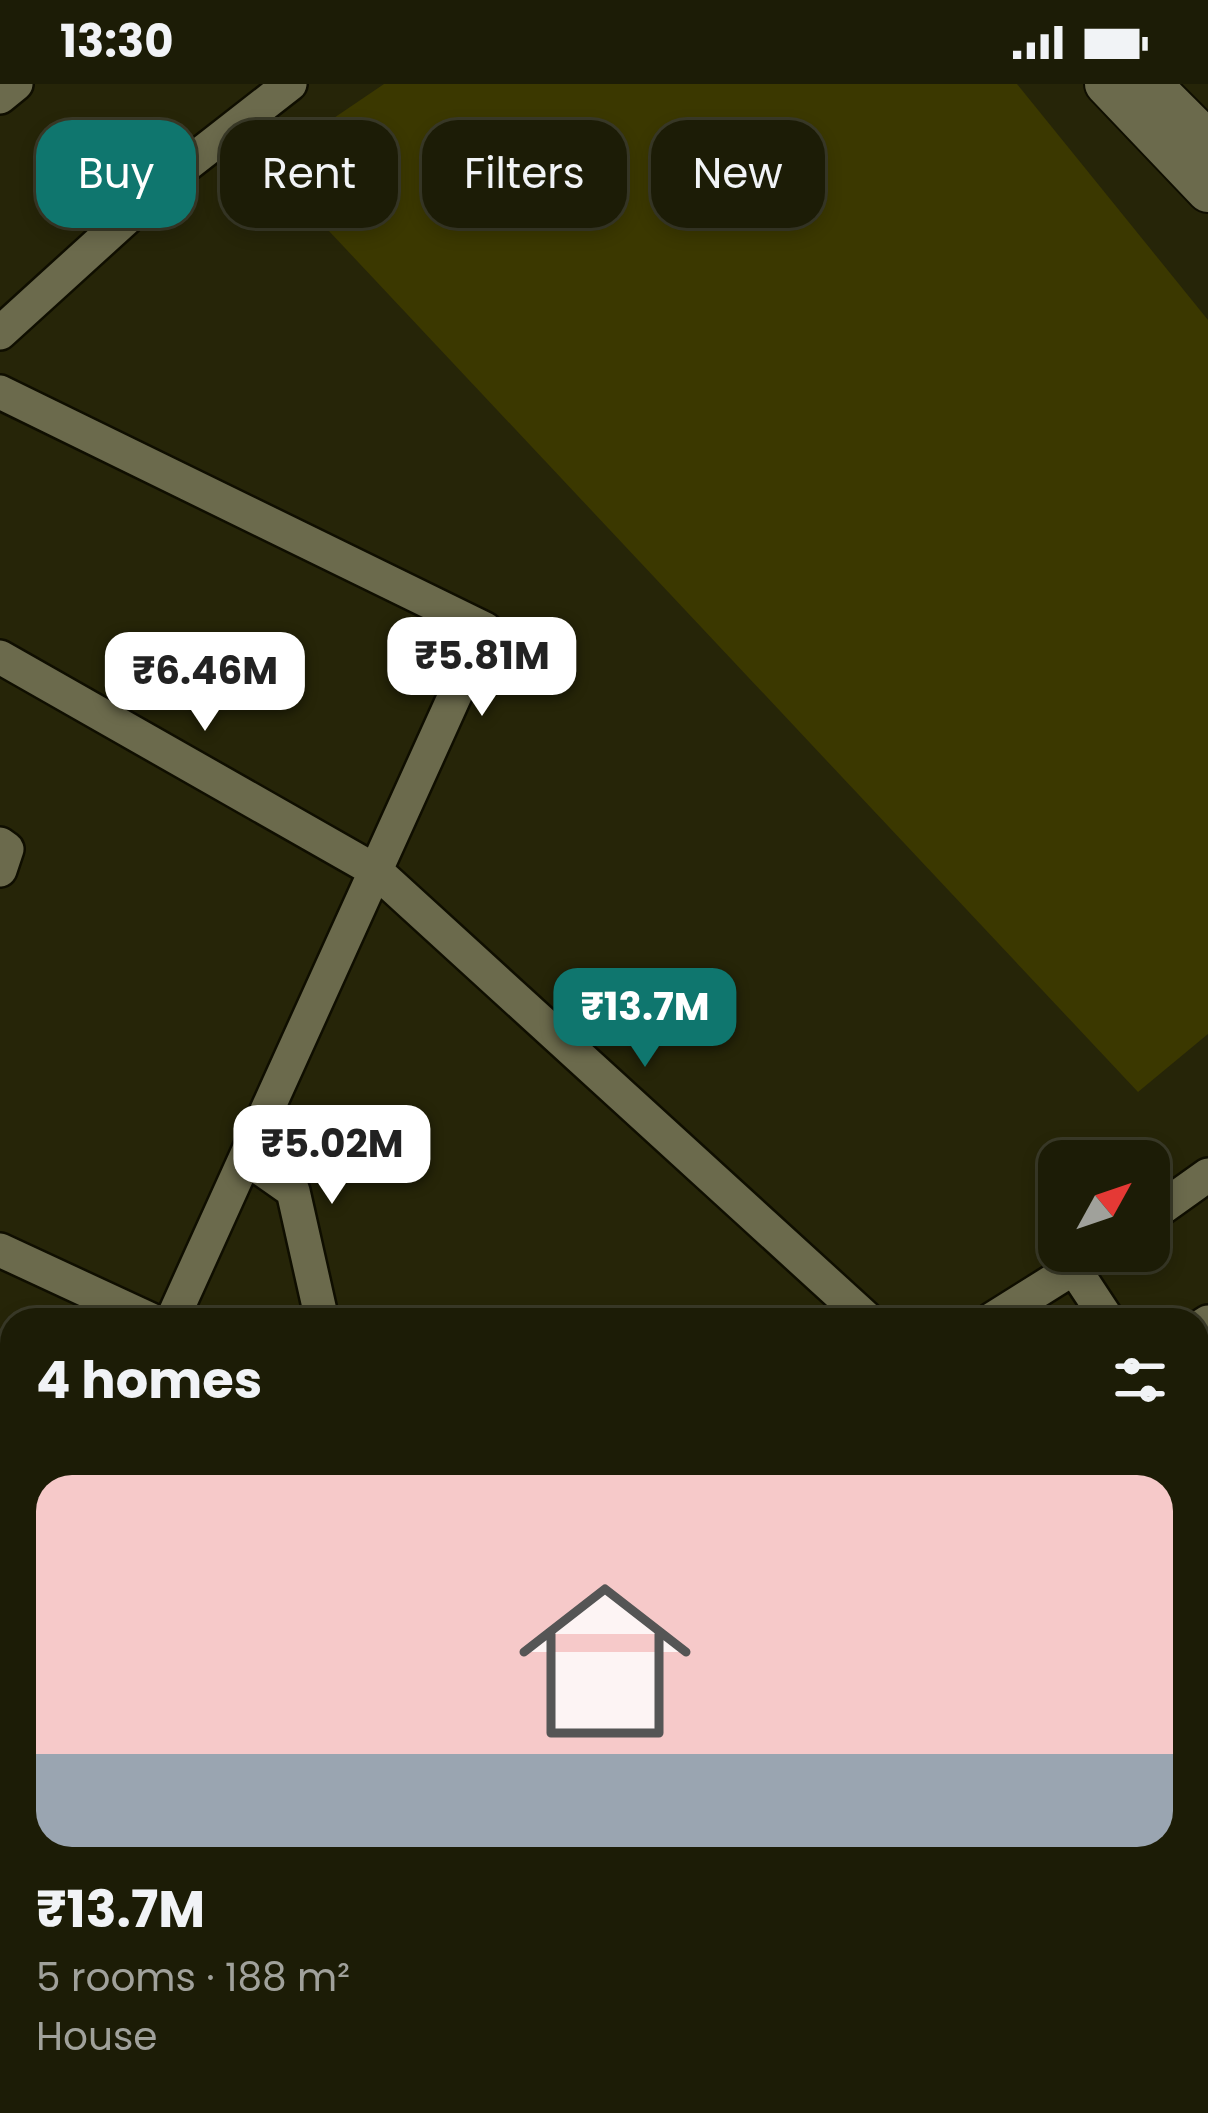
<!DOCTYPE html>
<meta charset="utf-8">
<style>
body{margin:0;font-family:Poppins,sans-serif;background:#252510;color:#f1f3f6;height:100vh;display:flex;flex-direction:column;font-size:45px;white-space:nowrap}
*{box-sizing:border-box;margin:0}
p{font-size:39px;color:#a0a19b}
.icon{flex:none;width:66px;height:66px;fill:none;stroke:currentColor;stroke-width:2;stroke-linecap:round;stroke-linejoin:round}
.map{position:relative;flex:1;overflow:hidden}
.side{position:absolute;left:0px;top:1224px;width:1209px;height:807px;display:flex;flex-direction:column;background:#1c1c06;border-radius:36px 36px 0 0;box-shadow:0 6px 18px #0003,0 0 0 3px #3a3a28}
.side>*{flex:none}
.top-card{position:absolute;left:36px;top:36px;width:1137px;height:108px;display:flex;gap:24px}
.needle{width:78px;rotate:50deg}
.fabs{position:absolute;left:1038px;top:1056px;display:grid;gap:24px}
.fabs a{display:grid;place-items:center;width:132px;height:132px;border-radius:24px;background:#1c1c06;box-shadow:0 6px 18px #0003,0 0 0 3px #3a3a28;font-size:60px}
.price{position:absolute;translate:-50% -102px;padding:0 27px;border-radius:24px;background:#fff;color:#222;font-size:39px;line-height:78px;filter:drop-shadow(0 3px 6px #0008)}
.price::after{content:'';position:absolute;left:50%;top:72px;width:36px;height:27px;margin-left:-18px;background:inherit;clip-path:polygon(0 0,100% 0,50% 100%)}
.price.current{background:#0f766e;color:#fff}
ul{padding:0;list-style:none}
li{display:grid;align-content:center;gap:24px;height:636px;padding:0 36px}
li span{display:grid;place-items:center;height:372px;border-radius:36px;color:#555}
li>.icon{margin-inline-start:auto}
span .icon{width:216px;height:216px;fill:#fffc;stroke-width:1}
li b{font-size:51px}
h2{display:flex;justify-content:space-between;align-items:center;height:144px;padding:0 36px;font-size:51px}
.pill{padding:0 42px;border-radius:36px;background:#1c1c06;box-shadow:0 6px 18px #0003,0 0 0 3px #3a3a28;font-size:42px;line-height:108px}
.pill.current{background:#0f766e;color:#fff}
.status{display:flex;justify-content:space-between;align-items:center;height:84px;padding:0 60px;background:#1c1c06;direction:ltr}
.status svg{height:33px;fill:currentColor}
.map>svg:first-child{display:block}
</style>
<div class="status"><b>13:30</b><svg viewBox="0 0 49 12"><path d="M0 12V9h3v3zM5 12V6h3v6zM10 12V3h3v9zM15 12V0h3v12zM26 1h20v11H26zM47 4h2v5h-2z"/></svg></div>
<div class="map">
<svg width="1208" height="2029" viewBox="0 0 1208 2029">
<rect width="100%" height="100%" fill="#262508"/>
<path fill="#3b3800" d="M384 0H1017L1208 236V950L1138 1008 266 80Z"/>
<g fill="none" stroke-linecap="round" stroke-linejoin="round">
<defs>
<path id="minor" d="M0 13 16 0
M0 249 176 89 290 0
M0 308 485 545 172 1236
M0 573 376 787 868 1236
M0 760 7 765 0 786
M246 1074 293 1107 322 1236
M1149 1133 1208 1091
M0 1166 151 1236
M1075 1186 1108 1236
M991 1236 1101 1167
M1197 1245 1208 1238
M1197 1350 1208 1343
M1197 1371 1208 1387
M0 1515 12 1520
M1197 1608 1208 1602
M0 1717 12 1690
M1197 1874 1208 1909
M524 2019 528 2029
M640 2019 643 2029
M767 2019 770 2029
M982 2019 985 2029
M1109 2019 1113 2029"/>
<path id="tertiary" d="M1106 0 1208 107
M1150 0 1208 58"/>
</defs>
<use href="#minor" stroke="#0f0e00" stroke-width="38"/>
<use href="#tertiary" stroke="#0f0e00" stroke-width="46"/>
<use href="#minor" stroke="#6b6a4c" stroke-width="33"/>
<use href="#tertiary" stroke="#6b6a4c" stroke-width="42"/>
</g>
</svg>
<div class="fabs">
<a><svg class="needle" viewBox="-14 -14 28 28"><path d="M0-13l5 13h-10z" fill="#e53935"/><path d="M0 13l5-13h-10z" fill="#a0a19b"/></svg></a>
</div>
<b class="price" style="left:482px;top:635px">₹5.81M</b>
<b class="price" style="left:205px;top:650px">₹6.46M</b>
<b class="price current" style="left:645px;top:986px">₹13.7M</b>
<b class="price" style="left:332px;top:1123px">₹5.02M</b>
<div class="top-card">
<a class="pill current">Buy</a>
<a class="pill">Rent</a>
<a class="pill">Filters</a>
<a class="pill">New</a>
</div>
<section class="side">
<h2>4 homes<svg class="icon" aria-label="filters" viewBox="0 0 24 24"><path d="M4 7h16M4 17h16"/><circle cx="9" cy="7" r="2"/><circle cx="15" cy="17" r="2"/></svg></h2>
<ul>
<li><span style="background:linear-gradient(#f6c9c9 75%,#9aa5b1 0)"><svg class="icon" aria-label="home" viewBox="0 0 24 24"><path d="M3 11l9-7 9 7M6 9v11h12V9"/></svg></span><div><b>₹13.7M</b><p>5 rooms · 188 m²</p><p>House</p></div></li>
</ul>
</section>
</div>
